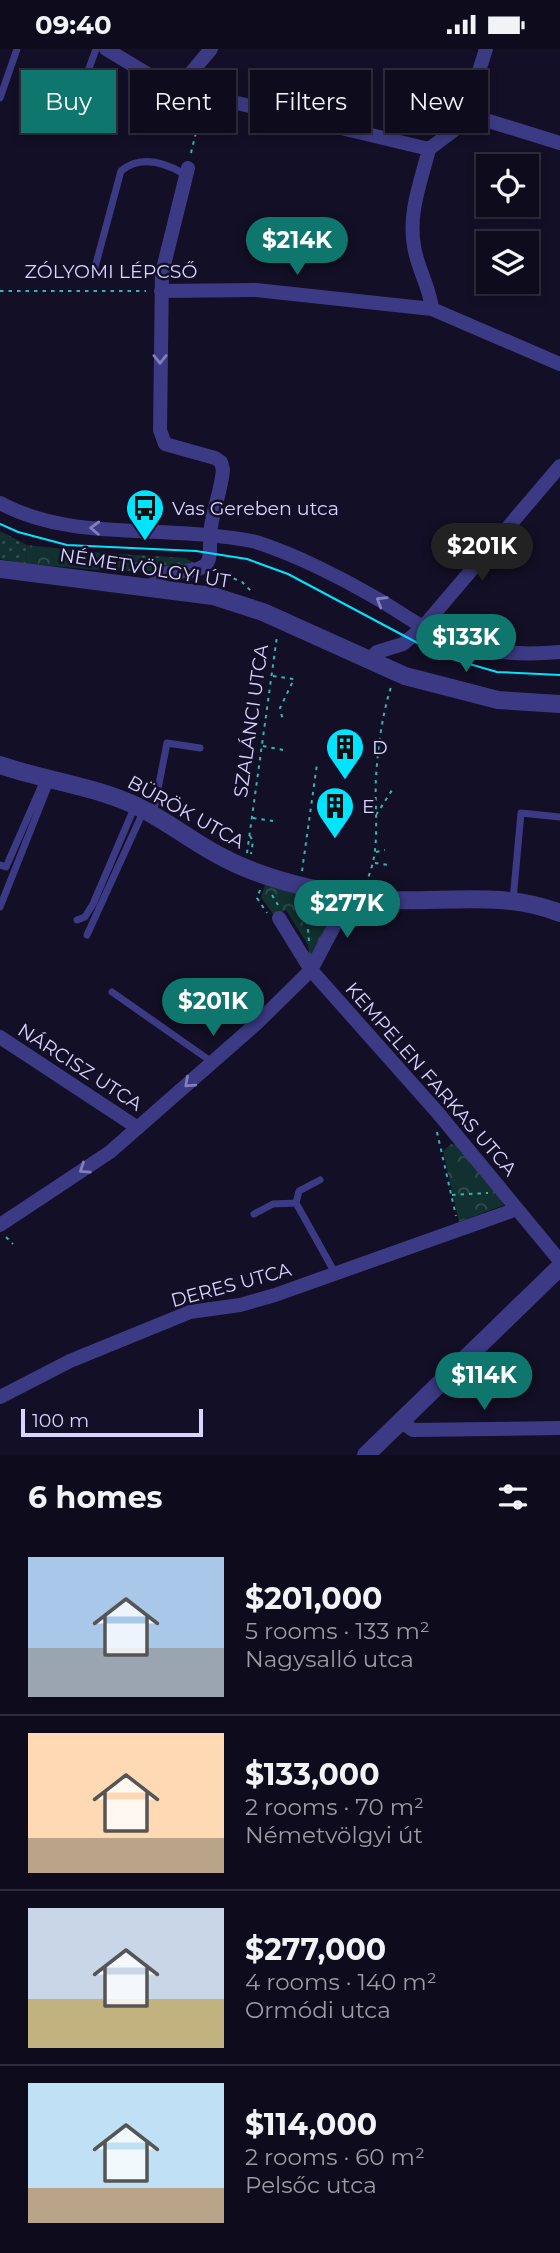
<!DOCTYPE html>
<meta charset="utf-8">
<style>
body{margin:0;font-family:Montserrat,sans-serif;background:#171425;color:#f1f3f6;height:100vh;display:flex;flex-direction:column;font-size:26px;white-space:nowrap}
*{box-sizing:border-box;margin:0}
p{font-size:23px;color:#9b9ba3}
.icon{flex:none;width:38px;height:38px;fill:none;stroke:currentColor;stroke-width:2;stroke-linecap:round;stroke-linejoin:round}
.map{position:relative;height:1406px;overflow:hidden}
.drawer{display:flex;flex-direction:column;background:#0e0b1c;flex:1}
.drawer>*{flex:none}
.hud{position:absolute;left:21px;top:21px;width:518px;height:63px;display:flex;gap:14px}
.buttons{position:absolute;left:476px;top:105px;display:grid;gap:14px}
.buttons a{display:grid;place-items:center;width:63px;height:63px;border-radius:0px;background:#0e0b1c;box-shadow:0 4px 10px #0003,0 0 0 2px #2e2b3b;font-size:35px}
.scale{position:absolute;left:21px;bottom:18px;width:182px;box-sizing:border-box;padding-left:7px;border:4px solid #d9d4ff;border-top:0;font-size:19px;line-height:24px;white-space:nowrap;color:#d9d4ff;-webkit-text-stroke:5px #130f26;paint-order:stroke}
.price{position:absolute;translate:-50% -60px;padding:0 16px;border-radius:24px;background:#0f766e;color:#fff;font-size:23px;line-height:46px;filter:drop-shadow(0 2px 4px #0008)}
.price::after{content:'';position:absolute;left:50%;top:42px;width:21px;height:16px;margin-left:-10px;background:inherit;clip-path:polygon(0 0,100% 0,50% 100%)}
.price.active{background:#222;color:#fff}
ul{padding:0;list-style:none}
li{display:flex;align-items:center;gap:21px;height:175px;padding:0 28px}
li+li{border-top:2px solid #2e2b3b}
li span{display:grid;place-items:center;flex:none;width:196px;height:140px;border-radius:0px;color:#555}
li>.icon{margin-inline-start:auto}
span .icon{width:84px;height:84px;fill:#fffc;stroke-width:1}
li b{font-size:30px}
h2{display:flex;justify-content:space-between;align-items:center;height:84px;padding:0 28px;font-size:30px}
.pill{padding:0 24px;border-radius:0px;background:#0e0b1c;box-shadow:0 4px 10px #0003,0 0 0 2px #2e2b3b;font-size:24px;line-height:63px}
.pill.active{background:#0f766e;color:#fff}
.status{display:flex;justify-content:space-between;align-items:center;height:49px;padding:0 35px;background:#0e0b1c;direction:ltr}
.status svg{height:19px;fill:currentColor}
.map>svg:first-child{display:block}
</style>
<div class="status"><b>09:40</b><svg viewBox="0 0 49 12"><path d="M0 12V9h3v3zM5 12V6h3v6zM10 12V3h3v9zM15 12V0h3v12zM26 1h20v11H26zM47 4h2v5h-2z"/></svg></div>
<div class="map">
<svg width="560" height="1406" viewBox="0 0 560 1406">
<defs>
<pattern id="grass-dots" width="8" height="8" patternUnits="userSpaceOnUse" patternTransform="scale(1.75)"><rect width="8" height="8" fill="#12302f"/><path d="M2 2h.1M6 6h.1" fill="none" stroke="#344d4e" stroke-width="1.8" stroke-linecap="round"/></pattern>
<pattern id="forest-crowns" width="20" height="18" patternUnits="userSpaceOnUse" patternTransform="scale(1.75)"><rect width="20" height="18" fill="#12302f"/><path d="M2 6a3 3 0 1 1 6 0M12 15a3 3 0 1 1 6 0" fill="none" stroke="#344d4e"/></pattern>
</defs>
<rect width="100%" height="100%" fill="#130f26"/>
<path fill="url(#grass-dots)" d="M0 482 27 496 26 515 0 510Z
M103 504 186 509 194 514 153 523 101 521 106 516Z"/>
<path fill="url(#forest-crowns)" d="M27 496 103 504 106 516 101 521 26 515Z
M268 827 350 847 311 921 308 896 286 861 275 868 261 848Z
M451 1095 457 1096 498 1144 504 1156 459 1173 443 1102Z"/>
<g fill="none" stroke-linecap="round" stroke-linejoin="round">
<path stroke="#2fb8b0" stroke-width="2" stroke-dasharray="3.5 5" stroke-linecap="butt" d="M191 104 202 59
M0 242H146
M218 523 242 533 252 543
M273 627 294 630 280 659 283 672
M263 697 283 701
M376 766 394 738
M253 769 273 772
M250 787 253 792 251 805
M376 803 385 801
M247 804 277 587
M375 814 388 816
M302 822 317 715
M365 835C382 803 374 764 376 728 378 698 382 666 391 638
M260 841 257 849 267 864
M272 846 278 856
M309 892 307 870 311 856
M437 1083 456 1167
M452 1146 488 1144
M6 1188 13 1195"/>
<path stroke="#3d3a85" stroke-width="7" d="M96 0 79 47 109 60
M0 49 17 0
M94 222 121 122C141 105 166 114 186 126
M153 765 167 694 200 699
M0 816 6 818 45 729
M513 851 521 764 560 768
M0 858 51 730
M77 871 85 868 93 855 135 757
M87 886 144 761
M112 943 212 1013
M296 1154 299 1142 320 1131
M254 1165 273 1155 296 1154 335 1224"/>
<path stroke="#3d3a85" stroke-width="14" d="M106 0 156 30 204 46 429 100
M179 38 211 0
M469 70 475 35 486 0
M429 100C421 132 408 164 414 197 417 219 430 238 432 260
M429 100 469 70 479 69 560 94
M161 242 256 241 432 260 560 315
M0 454C63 488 139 479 208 486 224 488 240 489 256 493 294 505 342 529 376 549 404 565 429 585 460 595 493 605 526 606 560 603
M153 539C156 515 189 528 204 517 213 511 209 494 210 485 212 463 221 443 223 421L221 413 215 409 165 395 160 381 162 224 188 119
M368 612 377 603 403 595 423 578 560 417
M279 869 311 921 438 1064 560 1212
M0 988 138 1079
M0 1176 110 1103 257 974 311 921 350 847
M0 1348 70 1312 190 1263 240 1256 275 1246 517 1160
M400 1372 413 1381 560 1379"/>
<path stroke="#3d3a85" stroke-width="18" d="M0 520 213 547 263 563 405 627 498 651 560 655
M0 716C43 731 89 736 132 755 166 770 194 795 228 811 265 830 309 840 350 847 419 860 493 837 560 864
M366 1406 560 1218"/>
<path stroke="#00e5ff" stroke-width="2" d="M0 475 18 483 67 496 196 502 247 510 288 525 442 607 497 623 560 626"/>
</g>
<defs><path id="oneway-chevron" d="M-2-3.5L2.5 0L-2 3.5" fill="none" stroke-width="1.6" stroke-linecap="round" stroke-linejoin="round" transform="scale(1.75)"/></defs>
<g stroke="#837fbc">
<use href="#oneway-chevron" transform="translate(160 310) rotate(90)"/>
<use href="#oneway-chevron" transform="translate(95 479) rotate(-178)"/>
<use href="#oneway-chevron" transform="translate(381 552) rotate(-149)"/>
<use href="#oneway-chevron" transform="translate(189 1034) rotate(138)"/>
<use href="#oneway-chevron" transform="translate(84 1120) rotate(146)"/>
</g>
<defs>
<symbol id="bus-pin" viewBox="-11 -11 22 30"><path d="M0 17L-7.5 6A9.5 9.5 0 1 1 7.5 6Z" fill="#00e5ff" stroke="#130f26"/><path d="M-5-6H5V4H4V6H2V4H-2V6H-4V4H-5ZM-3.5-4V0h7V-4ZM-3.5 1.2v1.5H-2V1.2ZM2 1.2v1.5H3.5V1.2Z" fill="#111"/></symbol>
<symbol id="building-pin" viewBox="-11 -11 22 30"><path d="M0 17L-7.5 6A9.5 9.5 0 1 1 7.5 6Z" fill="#00e5ff" stroke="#130f26"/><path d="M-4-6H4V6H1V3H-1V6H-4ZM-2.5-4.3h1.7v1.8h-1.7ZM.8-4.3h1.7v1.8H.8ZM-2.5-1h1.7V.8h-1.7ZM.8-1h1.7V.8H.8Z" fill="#111"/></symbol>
</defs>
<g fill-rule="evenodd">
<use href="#bus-pin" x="123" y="437" width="44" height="60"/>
<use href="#building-pin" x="323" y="676" width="44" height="60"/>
<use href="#building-pin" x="313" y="735" width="44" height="60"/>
</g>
<g text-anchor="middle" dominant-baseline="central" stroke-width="5" stroke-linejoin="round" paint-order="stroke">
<g font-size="19" fill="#d9d4ff" stroke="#130f26">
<text x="111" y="222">ZÓLYOMI LÉPCSŐ</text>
<text transform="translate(145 519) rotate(9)">NÉMETVÖLGYI ÚT</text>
<text transform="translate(251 672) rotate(-82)">SZALÁNCI UTCA</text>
<text transform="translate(186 763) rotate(29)">BÜRÖK UTCA</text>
<text transform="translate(80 1018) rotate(33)">NÁRCISZ UTCA</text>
<text transform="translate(431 1030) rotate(49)">KEMPELEN FARKAS UTCA</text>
<text transform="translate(231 1236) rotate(-15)">DERES UTCA</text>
</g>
<g font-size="19" fill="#d9d4ff" stroke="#130f26" text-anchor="start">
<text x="172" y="459">Vas Gereben utca</text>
<text x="372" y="698">D</text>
<text x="362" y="757">E</text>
</g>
</g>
</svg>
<div class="buttons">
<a><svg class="icon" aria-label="locate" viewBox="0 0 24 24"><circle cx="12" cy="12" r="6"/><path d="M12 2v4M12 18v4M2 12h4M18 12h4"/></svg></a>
<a><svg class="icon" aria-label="layers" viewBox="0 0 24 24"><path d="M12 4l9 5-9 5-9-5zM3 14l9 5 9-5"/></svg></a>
</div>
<div class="scale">100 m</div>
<b class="price" style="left:297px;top:228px">$214K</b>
<b class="price active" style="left:482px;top:534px">$201K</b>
<b class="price" style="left:466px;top:625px">$133K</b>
<b class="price" style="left:347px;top:891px">$277K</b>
<b class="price" style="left:213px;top:989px">$201K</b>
<b class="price" style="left:484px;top:1363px">$114K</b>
<div class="hud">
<a class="pill active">Buy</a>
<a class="pill">Rent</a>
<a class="pill">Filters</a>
<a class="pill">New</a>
</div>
</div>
<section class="drawer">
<h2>6 homes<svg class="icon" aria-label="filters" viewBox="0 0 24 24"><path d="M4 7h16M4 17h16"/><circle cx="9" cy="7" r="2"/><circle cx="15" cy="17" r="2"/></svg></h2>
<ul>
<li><span style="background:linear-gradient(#a9c7e8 65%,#9aa5b1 0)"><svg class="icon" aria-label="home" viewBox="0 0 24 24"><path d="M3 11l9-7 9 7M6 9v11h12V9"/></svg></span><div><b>$201,000</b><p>5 rooms · 133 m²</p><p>Nagysalló utca</p></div></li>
<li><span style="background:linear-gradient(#ffd9b3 75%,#b9a48a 0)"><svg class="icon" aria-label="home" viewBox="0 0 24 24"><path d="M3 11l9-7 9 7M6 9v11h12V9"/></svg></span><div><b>$133,000</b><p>2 rooms · 70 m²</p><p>Németvölgyi út</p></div></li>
<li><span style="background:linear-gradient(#c9d6e8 65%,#c2b280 0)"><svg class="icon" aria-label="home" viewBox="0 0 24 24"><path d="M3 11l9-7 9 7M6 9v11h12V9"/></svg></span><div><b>$277,000</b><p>4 rooms · 140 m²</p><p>Ormódi utca</p></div></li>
<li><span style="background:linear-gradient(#bfe0f5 75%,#b9a48a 0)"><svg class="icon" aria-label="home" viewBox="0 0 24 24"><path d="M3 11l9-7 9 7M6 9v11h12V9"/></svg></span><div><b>$114,000</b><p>2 rooms · 60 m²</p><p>Pelsőc utca</p></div></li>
</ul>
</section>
